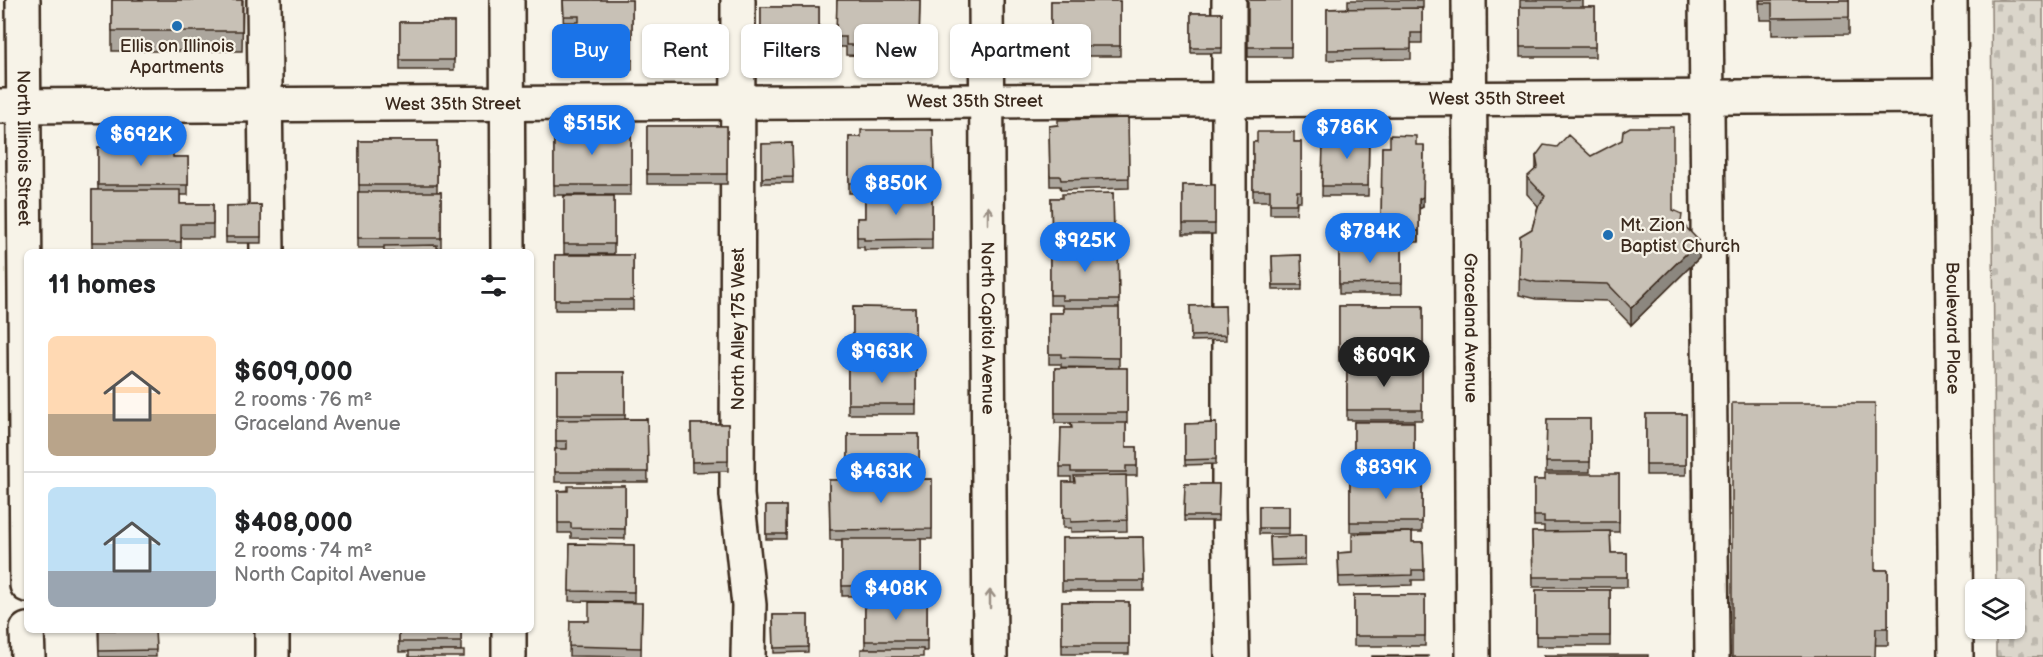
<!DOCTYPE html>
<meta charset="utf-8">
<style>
body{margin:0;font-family:"Balsamiq Sans",sans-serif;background:#f2f2f2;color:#202124;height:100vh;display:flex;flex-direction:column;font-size:22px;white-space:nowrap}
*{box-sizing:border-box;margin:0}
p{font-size:20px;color:#757577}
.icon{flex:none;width:33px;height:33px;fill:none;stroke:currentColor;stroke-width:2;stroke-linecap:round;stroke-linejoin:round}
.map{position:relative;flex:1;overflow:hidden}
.drawer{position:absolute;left:24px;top:249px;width:510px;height:384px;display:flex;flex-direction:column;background:#fff;border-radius:9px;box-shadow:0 2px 4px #0004}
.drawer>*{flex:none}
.top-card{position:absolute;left:552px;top:24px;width:570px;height:54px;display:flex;gap:12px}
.fabs{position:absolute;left:1965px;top:579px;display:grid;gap:12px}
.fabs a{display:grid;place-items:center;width:60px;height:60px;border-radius:9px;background:#fff;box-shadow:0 2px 4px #0004;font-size:30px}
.price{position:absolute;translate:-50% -51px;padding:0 14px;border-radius:21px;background:#1a73e8;color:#fff;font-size:20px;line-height:39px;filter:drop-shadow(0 2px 3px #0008)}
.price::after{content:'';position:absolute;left:50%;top:36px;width:18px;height:14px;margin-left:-9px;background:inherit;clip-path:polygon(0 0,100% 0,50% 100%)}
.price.current{background:#222;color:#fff}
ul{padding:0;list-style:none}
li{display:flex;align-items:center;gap:18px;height:150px;padding:0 24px}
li+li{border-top:2px solid #e0e0e0}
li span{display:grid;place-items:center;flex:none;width:168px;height:120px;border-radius:9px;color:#555}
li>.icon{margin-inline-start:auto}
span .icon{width:72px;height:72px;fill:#fffc;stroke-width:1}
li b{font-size:26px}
h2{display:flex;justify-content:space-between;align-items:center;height:72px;padding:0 24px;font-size:26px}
.tag{padding:0 21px;border-radius:9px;background:#fff;box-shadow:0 2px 4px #0004;font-size:21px;line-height:54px}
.tag.current{background:#1a73e8;color:#fff}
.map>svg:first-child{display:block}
</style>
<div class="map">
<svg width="2043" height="657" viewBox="0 0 2043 657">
<defs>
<pattern id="cemetery-stones" width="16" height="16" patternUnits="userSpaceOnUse" patternTransform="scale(1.5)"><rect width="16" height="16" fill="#dbd6cb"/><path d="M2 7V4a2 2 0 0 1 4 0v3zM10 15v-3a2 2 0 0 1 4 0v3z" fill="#bdb8ae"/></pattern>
</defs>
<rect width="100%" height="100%" fill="#f7f3e8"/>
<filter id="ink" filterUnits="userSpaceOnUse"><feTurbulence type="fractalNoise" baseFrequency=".0167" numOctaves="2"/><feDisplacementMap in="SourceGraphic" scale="12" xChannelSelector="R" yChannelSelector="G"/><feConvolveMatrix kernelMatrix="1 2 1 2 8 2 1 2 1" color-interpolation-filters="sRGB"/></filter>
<g filter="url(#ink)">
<path fill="url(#cemetery-stones)" stroke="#8b8074" stroke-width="1.5" d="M1991 0H2043V657H1996V629L2014 628V590L1996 589Z"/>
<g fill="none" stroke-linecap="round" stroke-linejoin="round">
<defs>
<g id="minor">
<path d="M264 0 267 252"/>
<path d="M507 0 508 252"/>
<path d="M738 0 737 495 749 605 748 657"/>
<path d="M1229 0V507L1232 657"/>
<path id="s1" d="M1469 0 1473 657"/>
<path d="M1706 0 1712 657"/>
<path id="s2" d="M1950 0 1956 657"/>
<path id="s3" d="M0 106 1951 96"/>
<path d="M509 630V657"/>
<path d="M272 657V630"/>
</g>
<g id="major">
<path id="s4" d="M23 0 27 585"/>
<path id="s5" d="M986 0 990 657"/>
<path d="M27 630 28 657"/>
</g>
</defs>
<use href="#minor" stroke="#3b2a1e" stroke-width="38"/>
<use href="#major" stroke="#3b2a1e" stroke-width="38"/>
<use href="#minor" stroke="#f7f3e8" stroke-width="33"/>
<use href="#major" stroke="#f7f3e8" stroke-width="33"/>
</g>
<path fill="#aca69d" stroke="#3b2a1e" stroke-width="1.5" d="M112 0H243L242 51H112Z
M563 0H632V70H579V67H564Z
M837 0H920L919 49 878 48V56L846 55V47H836Z
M1248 0H1291V57H1248Z
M1348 0H1423V8H1422V43H1411V59L1327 60V9L1348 8Z
M1520 0H1583V7H1595V57H1520Z
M1759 0H1849V34L1772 35V20H1760Z
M1051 1H1120V56H1051Z
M761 7H819V65H761Z
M1191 13H1222V53H1191Z
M400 22H454V70H400Z
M1128 118 1129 188 1061 190 1060 186H1050L1049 126Z
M647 126H727V184H647Z
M554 128H631V195H554Z
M933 130 934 192H917V193H932V249L864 250V247H857V218H865V193H849V137H861Z
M1369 132 1368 196H1322L1323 142H1338Z
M359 141H437V192H441V248H358V192H359Z
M1253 142H1301V201H1297L1296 214H1270V201H1253Z
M792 143 793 183H762V144Z
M1416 145 1423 207 1419 209V242H1381L1382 147H1390Z
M98 147 173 157H188V195H180V204H213V238H181V252H92V190H98Z
M1536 156H1591L1673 210 1682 223 1699 258 1631 325 1608 301 1536 299 1519 295 1520 236 1532 229 1538 206 1527 194V177L1536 169Z
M1183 185H1215V234H1183Z
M1113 193 1114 245H1118L1119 308V368H1127V423H1126V447H1137V476H1126L1127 531 1071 532V528H1063V482H1071V477H1060L1061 428H1071V423H1055V368H1113L1061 367V364H1049V313H1063L1062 305H1050V251H1057V247H1052L1051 198H1062Z
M564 196H614V254H564Z
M261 205V243H226V206Z
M1339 244H1402V294H1339Z
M555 255H633V310H555Z
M1301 255 1302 290H1273L1272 256Z
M1225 305 1226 340 1191 341 1190 306Z
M1339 306H1423V361H1339Z
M853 307 915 308V363H853Z
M848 364H916V414H848Z
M1347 366H1422V420H1347Z
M557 372H625V419H647L648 482H555V449H556V420H557Z
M1646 414H1686V475H1646Z
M1547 419H1590V472H1546Z
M1354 422H1414V476H1354Z
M1216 423V464L1185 465V424Z
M691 424H728V471L692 472Z
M848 434H919V479H848Z
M1619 474V532H1610L1611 553H1627V587H1533L1532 532H1544V526H1534V480H1545Z
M932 479V539H921V595L842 596V540H830L829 480Z
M1350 479H1422V532H1412V542H1423L1424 580H1412V585L1339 587 1338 553 1352 552 1409 532H1350Z
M1185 484H1219L1218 521H1184Z
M625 486V539L571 538V533H558V491Z
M766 506H786V539H766Z
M1259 506H1289V534H1259Z
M1305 536V565L1271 566 1270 537Z
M1143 537 1144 591H1062V538Z
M570 544 634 545V602L569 601Z
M1875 570H1888V645H1876L1732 657Z
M1536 590H1610V646H1536Z
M1354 595H1425V646H1354Z
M865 601H927V651L865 649Z
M1062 602H1129V654H1062Z
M642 603 641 657 569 656 570 621H589Z
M773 615H808V652L774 653Z
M98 630H155L156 657H99Z
M399 630H461V651L399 652Z"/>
<path fill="#8c877f" stroke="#3b2a1e" stroke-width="1.5" d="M1424 145 1423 207 1419 209V242V199Z
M1699 241V258L1631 325V308Z"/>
<path fill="#c8c1b6" stroke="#3b2a1e" stroke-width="1.5" d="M112 0H242V31H112Z
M563 0H632V60H579V57H564V22H579V16H564Z
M837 0H920L919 39 878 38V45H846V37H836Z
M1248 0H1291V47H1248Z
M1760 0H1849V17L1772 18V3H1760Z
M1051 1H1120V46H1051Z
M761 7H819V55H761Z
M1520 7H1595V47H1520Z
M1422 8V33H1411V49L1327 50V9Z
M1191 13H1222V48H1191Z
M400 22H454V60H400Z
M1128 118 1129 178 1061 180 1060 176H1050L1049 126 1058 125V120Z
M647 126H727V174H647Z
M1630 127H1673V210L1682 214 1681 222 1699 241 1631 308 1608 284 1536 282 1519 278 1520 236 1532 229 1538 207 1545 196 1527 177 1538 167 1536 156 1544 145 1557 147 1568 135 1591 156 1622 140 1623 131Z
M554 128H631V185H554Z
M861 130H933L934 182 849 183V137H861Z
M1257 132H1294V142H1301V191H1297L1296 204H1270V190H1253V142H1257Z
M1338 132H1369L1368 186H1322L1323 142H1338Z
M1390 135 1416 136V145H1424L1423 197 1419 199V231H1381L1382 147H1390Z
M359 141H437V185H359Z
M792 143 793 177 762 178V144Z
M98 147H173V157H188V185H98Z
M1183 185H1215V224H1183Z
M92 190H180V204H213V224H181V242H92Z
M865 190H917V193H932V239L864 240V237H857V218H865Z
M358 192H441V238H358Z
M1113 193 1114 240 1064 241V237H1052L1051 198H1062V194Z
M564 196H614V244H564Z
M261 205V237H226V206Z
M1339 244H1402V283L1339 284Z
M437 245V252H384V246Z
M1118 245 1119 300H1062V295H1050V251H1057V246Z
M555 255H633V300H555Z
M1301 255 1302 285H1273L1272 256Z
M1225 305 1226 335 1191 336 1190 306Z
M1339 306H1423V351H1339Z
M853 307 915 308V353H853Z
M1063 308H1119V358L1061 357V354H1049V313H1063Z
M848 364H916V404H848Z
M1347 366H1422V410H1347Z
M1055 368H1127V413H1055Z
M557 372H625V415H557Z
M1732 403H1875V570H1888V628H1876L1875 657H1732Z
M1646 414H1686V465H1646Z
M647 419 648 472H555V449H567V441H556V420Z
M1547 419H1590V462H1546Z
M1354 422H1414V466H1354Z
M1071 423H1126V447H1137V466H1126V472H1071V467H1060L1061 428H1072Z
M1216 423V459L1185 460V424Z
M691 424H728V461L692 462Z
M848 434H919V469H848Z
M1545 474H1619V522H1544V516H1534V480H1545Z
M1126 475 1127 520 1071 522V518H1063V482H1075L1074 476Z
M932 479V529L830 530 829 480Z
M1350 479H1422V522H1350Z
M1185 484H1219L1218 516H1184Z
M568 486H625V529L571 528V523H558V491H568Z
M766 506H786V534H766Z
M1259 506H1289V528H1259Z
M1610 531 1611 553H1627V577H1533L1532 532Z
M1412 532V542H1423L1424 570H1412V575L1339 577 1338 553 1352 552V534Z
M1305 536V559L1271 560 1270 537Z
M1143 537 1144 581H1062V538Z
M842 539H921V585L842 586Z
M570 544 634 545V592L569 591Z
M1536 590H1610V636H1536Z
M1354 595H1425V636H1354Z
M865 601H927V641H865Z
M589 602 642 603 641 648 569 646 570 621H589Z
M1062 602H1129V644H1062Z
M773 615H808V647L774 648Z
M99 630H155L156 650 99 651Z
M399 630H461V642H399Z
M861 649H923V657H861Z
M409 651H464V657H409Z
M1544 655H1648V657H1544Z
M1372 656H1428V657H1372Z"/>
<defs><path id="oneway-shaft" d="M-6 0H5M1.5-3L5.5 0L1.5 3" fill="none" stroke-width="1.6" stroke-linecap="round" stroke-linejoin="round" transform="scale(1.5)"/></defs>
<g stroke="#998e83">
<use href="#oneway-shaft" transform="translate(988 215) rotate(-90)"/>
<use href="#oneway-shaft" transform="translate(990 599) rotate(-90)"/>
</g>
</g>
<g fill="#1f6fb2" stroke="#f7f3e8" stroke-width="2">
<circle cx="177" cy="26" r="6"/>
<circle cx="1608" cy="235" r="6"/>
</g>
<g text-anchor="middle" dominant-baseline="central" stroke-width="4.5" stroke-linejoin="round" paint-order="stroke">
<g font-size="18" fill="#3b2a1e" stroke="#f7f3e8">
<text x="177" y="46">Ellis on Illinois<tspan x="177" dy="21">Apartments</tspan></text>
<text x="1620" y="225" text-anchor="start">Mt. Zion<tspan x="1620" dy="21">Baptist Church</tspan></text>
</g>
<g font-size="18" fill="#3b2a1e" stroke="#f7f3e8">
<text stroke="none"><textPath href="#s3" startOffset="1497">West 35th Street</textPath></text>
<text stroke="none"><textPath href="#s3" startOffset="975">West 35th Street</textPath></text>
<text stroke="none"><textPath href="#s3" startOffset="453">West 35th Street</textPath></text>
<text stroke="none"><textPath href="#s4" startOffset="148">North Illinois Street</textPath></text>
<text stroke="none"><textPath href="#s5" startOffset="328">North Capitol Avenue</textPath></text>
<text stroke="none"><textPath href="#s1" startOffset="328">Graceland Avenue</textPath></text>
<text transform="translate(738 329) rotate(-90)">North Alley 175 West</text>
<text stroke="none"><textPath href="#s2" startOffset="328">Boulevard Place</textPath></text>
</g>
</g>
</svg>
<div class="fabs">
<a><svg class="icon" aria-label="layers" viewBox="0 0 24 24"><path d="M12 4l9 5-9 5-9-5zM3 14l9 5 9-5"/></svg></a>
</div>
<b class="price" style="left:592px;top:156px">$515K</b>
<b class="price" style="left:1347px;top:160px">$786K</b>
<b class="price" style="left:141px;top:167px">$692K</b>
<b class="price" style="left:896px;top:216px">$850K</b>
<b class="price" style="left:1370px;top:264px">$784K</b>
<b class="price" style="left:1085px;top:273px">$925K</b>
<b class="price" style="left:882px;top:384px">$963K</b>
<b class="price current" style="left:1384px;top:388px">$609K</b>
<b class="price" style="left:1386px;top:500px">$839K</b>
<b class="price" style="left:881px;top:504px">$463K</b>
<b class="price" style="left:896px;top:621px">$408K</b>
<div class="top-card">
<a class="tag current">Buy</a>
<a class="tag">Rent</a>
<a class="tag">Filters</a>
<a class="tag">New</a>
<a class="tag">Apartment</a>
</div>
<section class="drawer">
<h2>11 homes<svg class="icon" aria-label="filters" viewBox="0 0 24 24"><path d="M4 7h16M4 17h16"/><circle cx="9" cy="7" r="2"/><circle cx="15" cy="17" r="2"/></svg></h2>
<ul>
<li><span style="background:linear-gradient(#ffd9b3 65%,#b9a48a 0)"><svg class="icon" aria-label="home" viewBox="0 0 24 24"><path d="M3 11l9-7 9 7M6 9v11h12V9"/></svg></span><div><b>$609,000</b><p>2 rooms · 76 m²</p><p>Graceland Avenue</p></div></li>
<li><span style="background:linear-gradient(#bfe0f5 70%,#9aa5b1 0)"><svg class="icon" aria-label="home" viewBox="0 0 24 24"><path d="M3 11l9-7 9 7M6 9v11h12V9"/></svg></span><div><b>$408,000</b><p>2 rooms · 74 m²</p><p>North Capitol Avenue</p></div></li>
</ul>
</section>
</div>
